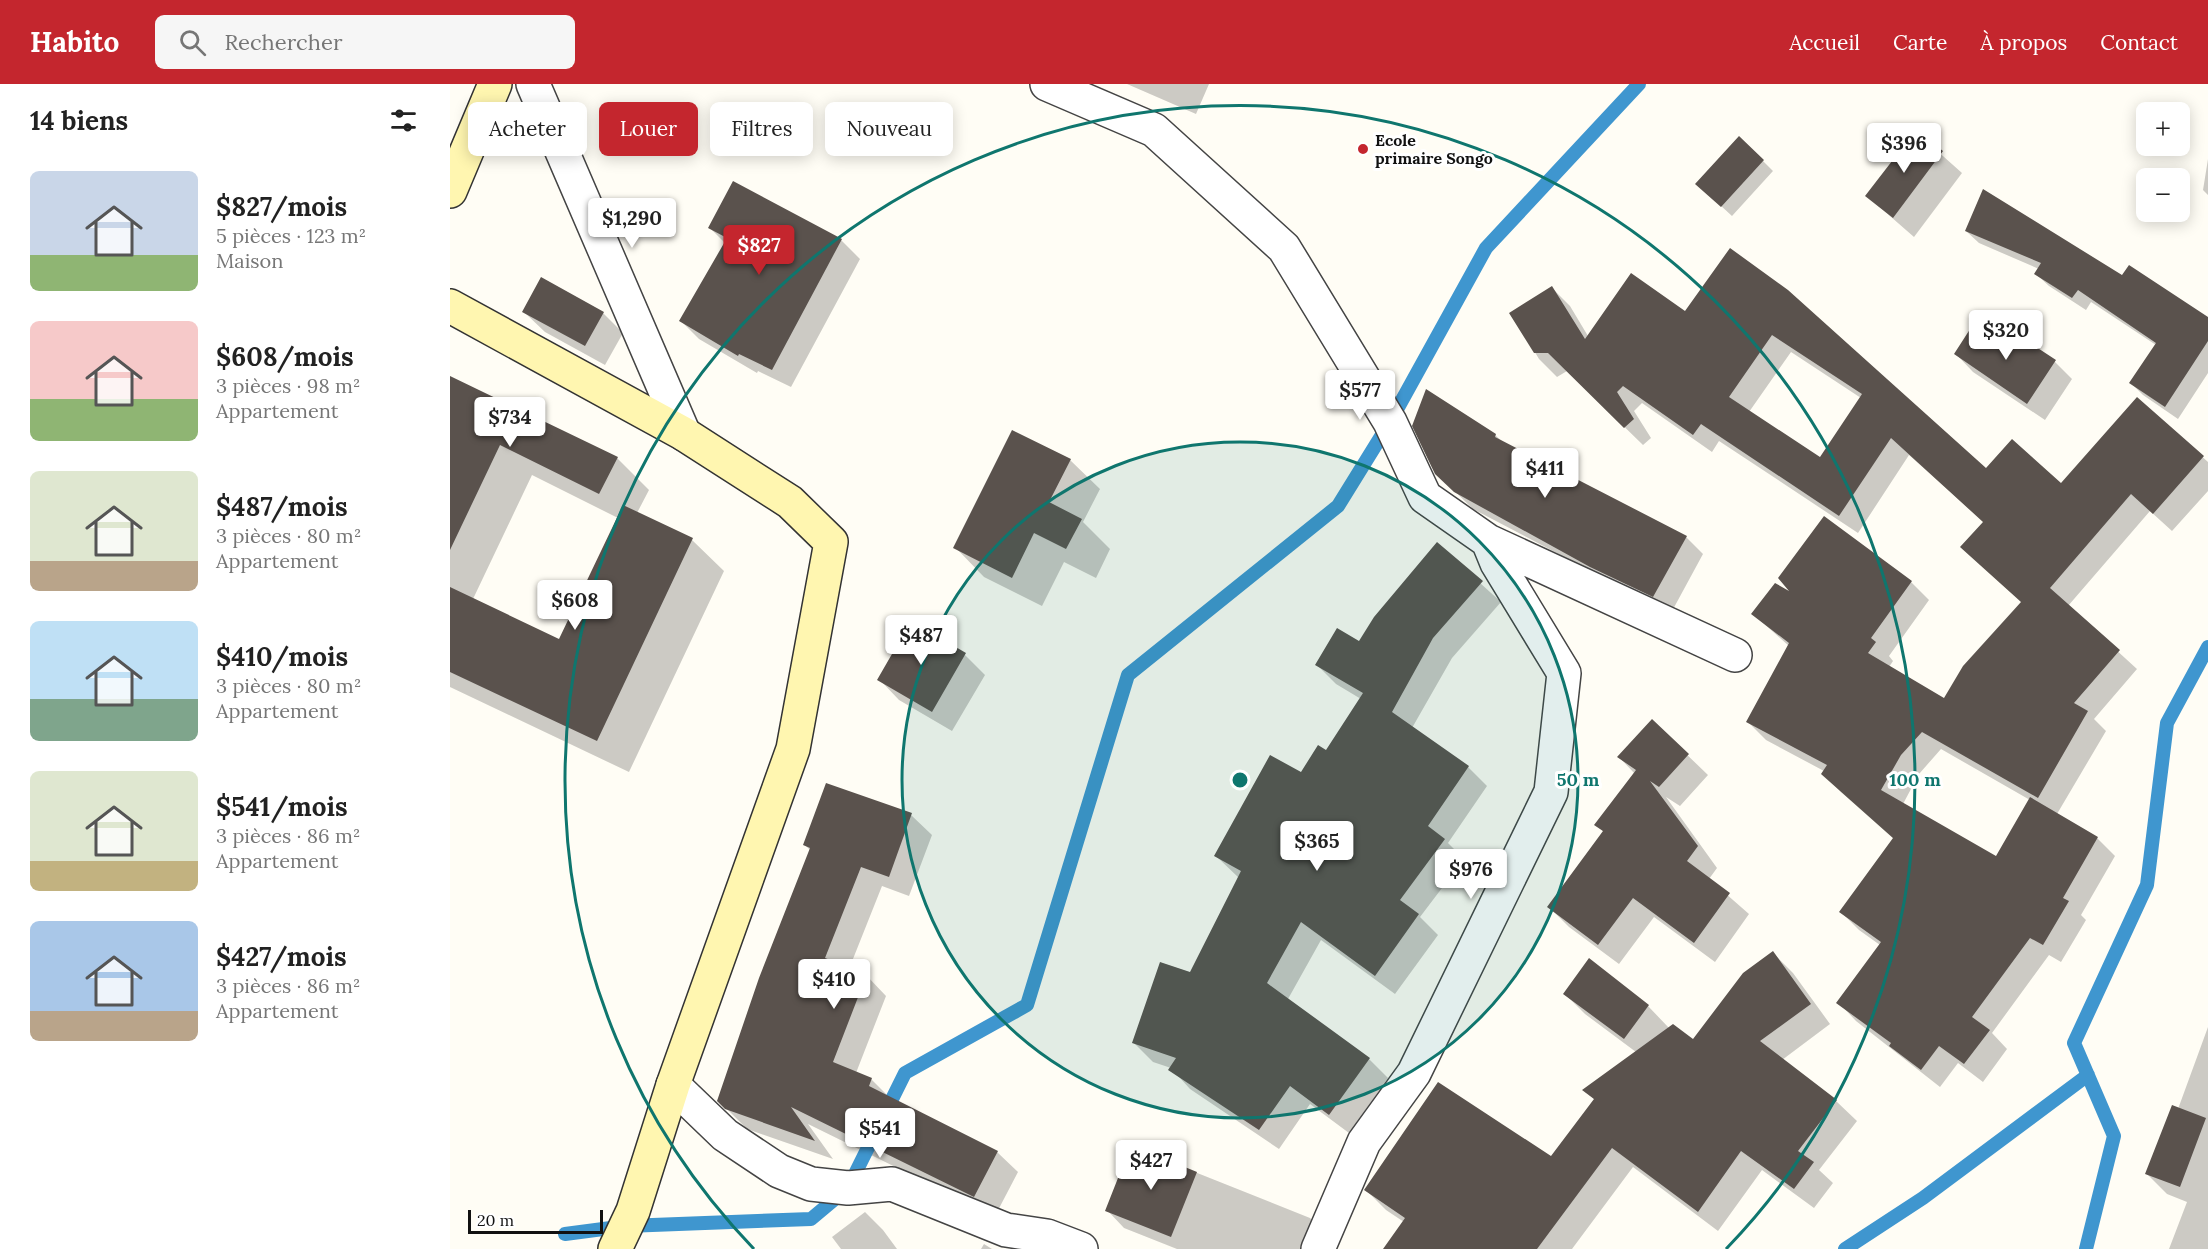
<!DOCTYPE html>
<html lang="fr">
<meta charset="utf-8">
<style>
body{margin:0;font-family:Lora,serif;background:#f6f6f6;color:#222;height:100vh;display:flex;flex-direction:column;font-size:22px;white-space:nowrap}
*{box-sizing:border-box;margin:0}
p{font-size:20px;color:#767676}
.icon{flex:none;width:33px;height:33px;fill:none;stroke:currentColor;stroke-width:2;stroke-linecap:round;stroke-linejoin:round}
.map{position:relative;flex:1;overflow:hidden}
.side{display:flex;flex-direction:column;background:#fff;width:450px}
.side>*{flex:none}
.hud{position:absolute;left:18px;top:18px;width:570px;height:54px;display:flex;gap:12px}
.controls{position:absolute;left:1686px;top:18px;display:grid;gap:12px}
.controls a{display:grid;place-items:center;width:54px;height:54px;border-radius:9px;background:#fff;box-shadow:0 3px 15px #0003;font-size:30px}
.scale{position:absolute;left:18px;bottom:15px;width:135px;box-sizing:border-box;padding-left:6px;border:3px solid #111;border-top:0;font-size:16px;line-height:21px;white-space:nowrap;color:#111;-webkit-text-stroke:4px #fff;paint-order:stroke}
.price{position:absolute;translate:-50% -51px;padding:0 14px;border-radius:6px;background:#fff;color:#222;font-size:20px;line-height:39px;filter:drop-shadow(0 2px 3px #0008)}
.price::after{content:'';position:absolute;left:50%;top:36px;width:18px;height:14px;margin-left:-9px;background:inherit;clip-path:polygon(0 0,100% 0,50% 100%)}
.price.current{background:#c4262e;color:#fff}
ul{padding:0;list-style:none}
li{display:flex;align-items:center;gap:18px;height:150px;padding:0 30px}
li span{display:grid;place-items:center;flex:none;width:168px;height:120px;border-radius:9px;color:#555}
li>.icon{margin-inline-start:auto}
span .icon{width:72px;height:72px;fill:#fffc;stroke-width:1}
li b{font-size:26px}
h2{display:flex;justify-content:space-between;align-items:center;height:72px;padding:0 30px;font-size:26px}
.pill{padding:0 21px;border-radius:9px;background:#fff;box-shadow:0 3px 15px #0003;font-size:21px;line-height:54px}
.pill.current{background:#c4262e;color:#fff}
header{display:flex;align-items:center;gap:36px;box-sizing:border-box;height:84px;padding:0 30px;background:#c4262e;color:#fff}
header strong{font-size:28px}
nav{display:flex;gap:33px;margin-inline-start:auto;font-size:21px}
.search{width:420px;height:54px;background:#f6f6f6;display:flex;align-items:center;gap:15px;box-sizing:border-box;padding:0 21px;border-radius:9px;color:#767676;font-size:22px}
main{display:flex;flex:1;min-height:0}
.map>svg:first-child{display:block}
</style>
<header>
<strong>Habito</strong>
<div class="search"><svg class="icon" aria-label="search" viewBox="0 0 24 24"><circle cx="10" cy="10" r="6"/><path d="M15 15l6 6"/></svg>Rechercher</div>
<nav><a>Accueil</a><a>Carte</a><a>À propos</a><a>Contact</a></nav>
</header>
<main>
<section class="side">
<h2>14 biens<svg class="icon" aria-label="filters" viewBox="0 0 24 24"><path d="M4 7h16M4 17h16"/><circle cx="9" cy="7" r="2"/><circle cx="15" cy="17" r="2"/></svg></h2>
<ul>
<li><span style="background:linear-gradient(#c9d6e8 70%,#8fb573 0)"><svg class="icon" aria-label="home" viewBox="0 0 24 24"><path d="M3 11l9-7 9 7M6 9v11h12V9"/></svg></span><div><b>$827/mois</b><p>5 pièces · 123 m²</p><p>Maison</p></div></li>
<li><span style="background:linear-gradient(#f6c9c9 65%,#8fb573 0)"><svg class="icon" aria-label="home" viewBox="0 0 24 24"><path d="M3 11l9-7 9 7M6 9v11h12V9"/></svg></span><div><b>$608/mois</b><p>3 pièces · 98 m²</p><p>Appartement</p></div></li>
<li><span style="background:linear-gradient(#dfe7d0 75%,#b9a48a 0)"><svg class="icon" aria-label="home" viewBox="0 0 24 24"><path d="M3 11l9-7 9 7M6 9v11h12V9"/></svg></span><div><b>$487/mois</b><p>3 pièces · 80 m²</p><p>Appartement</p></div></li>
<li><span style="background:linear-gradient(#bfe0f5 65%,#7fa58c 0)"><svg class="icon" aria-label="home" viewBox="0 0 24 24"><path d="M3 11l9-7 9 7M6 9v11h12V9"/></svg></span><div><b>$410/mois</b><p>3 pièces · 80 m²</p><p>Appartement</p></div></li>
<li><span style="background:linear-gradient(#dfe7d0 75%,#c2b280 0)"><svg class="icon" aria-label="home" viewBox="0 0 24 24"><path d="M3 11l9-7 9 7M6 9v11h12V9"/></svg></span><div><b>$541/mois</b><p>3 pièces · 86 m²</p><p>Appartement</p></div></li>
<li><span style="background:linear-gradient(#a9c7e8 75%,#b9a48a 0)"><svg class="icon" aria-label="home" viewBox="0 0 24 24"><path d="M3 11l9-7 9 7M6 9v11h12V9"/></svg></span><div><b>$427/mois</b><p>3 pièces · 86 m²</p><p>Appartement</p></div></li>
</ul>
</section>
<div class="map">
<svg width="1758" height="1165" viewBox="0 0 1758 1165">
<rect width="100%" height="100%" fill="#fffdf5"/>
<path fill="#0003" fill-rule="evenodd" d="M677 0H759L746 30Z
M1466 48 1512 89 1464 153 1417 112Z
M1758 75V111L1753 106Z
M1313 77 1323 87 1282 132 1257 109Z
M260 144 391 156 410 175 341 303 308 287 307 289 249 255 231 237 275 159Z
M1516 147 1758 235V289L1728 335 1693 311 1681 299 1706 261 1641 218 1636 226 1599 202 1586 190 1589 185 1529 159Z
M1280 166 1536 386 1611 401 1688 315 1758 378V407L1722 447 1700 427 1618 522 1687 585 1644 635 1656 647 1607 730 1647 754 1665 772 1631 831 1636 836 1611 878 1599 871 1542 949 1557 965 1533 998 1508 979 1490 1003 1406 937 1388 918 1430 861 1409 846 1391 828 1444 755 1391 708 1373 690 1374 687 1316 656 1298 638 1339 562 1303 530 1345 512 1374 434 1461 498 1479 516 1439 572 1443 577 1439 583 1495 616 1572 519 1534 438 1459 371 1408 449 1269 357 1262 368 1192 319 1184 327 1201 354 1193 361 1117 287 1107 293 1089 275 1062 230 1102 204 1120 222 1138 252 1236 229ZM1341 268 1411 314 1370 375 1299 328ZM1491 665 1580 716 1547 774 1453 720 1469 690Z
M74 228 153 229 173 249 155 281 95 248Z
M1563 249 1605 278 1622 295 1595 336 1523 288 1506 270 1555 261Z
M0 294 167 374 199 406 187 429 242 456 274 487 179 688 0 603ZM82 391 168 434 110 557 23 515Z
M1045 351 1054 359 1236 453 1253 470 1221 529 1023 425 986 389Z
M620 376 650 405 633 438 660 465 646 494 614 478 592 522 534 493 505 463Z
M987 460 1051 518 1002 574 962 644 1018 683 1037 702 998 759 1014 775 970 833 988 851 945 910 871 856 838 915 919 975 938 994 899 1049 860 1020 829 1065 740 1005 721 984 703 978 684 959 741 890 789 794 766 772 876 668 911 615 886 600 867 581 910 559Z
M515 571 535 591 502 647 449 616 429 595Z
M1202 637 1258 691 1230 722 1216 713 1267 784 1259 795 1299 830 1265 878 1204 833 1169 880 1119 843 1099 823 1154 748 1146 741 1185 690 1169 673Z
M461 731 482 751 459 812 432 802 399 885 416 891 436 912 406 989 421 995 439 1013 547 1068 568 1088 545 1132 358 1040 383 1075 297 1045 269 1017 361 767 355 761Z
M1323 869 1343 889 1380 940 1332 976 1386 1017 1407 1037 1369 1086 1383 1099 1364 1124 1312 1086 1268 1147 1183 1083 1122 1165H935L954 1138 936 1126 916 1106 1102 1074 1145 1016 1135 1006 1186 968 1135 930 1115 910 1198 922 1219 944 1244 957Z
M1758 943V1165H1719L1737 1118 1717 1110 1697 1090 1728 1025Z
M682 1063 860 1134 878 1152 873 1165H727L674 1144 657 1126Z
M415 1128 433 1146 447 1165H391L382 1153Z
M534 1160 542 1165H531Z"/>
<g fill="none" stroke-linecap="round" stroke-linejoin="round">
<path stroke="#3f96cf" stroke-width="14" d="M115 1150 176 1142 361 1135 398 1104 455 989 577 921 678 591 888 422 940 338 1036 164 1189 0
M1395 1165 1473 1114 1638 991
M1636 1165 1664 1052 1624 959 1697 801 1717 639 1758 563"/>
</g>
<path fill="#5a524d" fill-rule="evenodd" d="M1466 46 1493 67 1443 134 1415 112Z
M1289 52 1314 76 1271 123 1245 100Z
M283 97 392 155 322 286 289 270 288 272 229 237 277 154 258 144Z
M1533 105 1672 191 1679 181 1758 233V257L1715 323 1679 299 1706 259 1628 206 1622 214 1584 190 1591 179 1515 147Z
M1280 164 1338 206 1536 384 1562 355 1611 399 1687 313 1754 372 1703 430 1681 410 1600 504 1670 566 1624 619 1638 627 1588 714 1472 648 1451 671 1431 706 1546 772 1580 713 1648 753 1613 814 1619 817 1593 861 1580 854 1522 933 1540 946 1514 980 1489 962 1471 986 1439 962 1441 959 1386 919 1431 858 1389 828 1443 754 1371 690 1377 681 1296 638 1339 559 1301 530 1325 499 1339 507 1328 494 1374 432 1462 497 1421 554 1426 558 1418 569 1494 614 1513 582 1571 518 1510 463 1533 438 1441 354 1389 432 1251 340 1243 351 1173 302 1167 308 1184 335 1174 344 1098 269H1084L1059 229 1102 202 1135 255 1181 189 1235 227ZM1322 251 1412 310 1370 373 1279 313Z
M91 193 154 228 135 262 72 228Z
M1524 239 1555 259 1562 247 1606 276 1577 320 1504 270Z
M0 292 168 373 149 410 50 361 0 466Z
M976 305 1046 350 1045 353 1237 452 1203 513 1140 483 1004 408 985 390 962 342Z
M562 346 621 375 599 418 632 435 616 465 584 449 562 494 503 464Z
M173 421 243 454 147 657 0 588V503L109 555Z
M987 458 1033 497 983 554 942 628 1019 682 978 742 995 755 950 816 969 830 925 892 851 838 817 899 920 974 879 1031 840 1002 809 1046 718 986 726 974 682 959 710 878 740 888 791 787 764 772 820 671 851 688 868 661 876 666 913 609 865 581 887 544 909 557 924 533Z
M461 537 516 569 482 628 427 596Z
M1202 635 1239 670 1209 703 1200 697 1248 762 1237 777 1280 809 1244 859 1183 814 1148 861 1097 823 1153 747 1144 741 1186 686 1167 673Z
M376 699 462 729 439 793 411 783 375 874 417 890 383 978 422 994 419 1002 548 1067 524 1113 341 1023 365 1057 275 1025 267 1017 309 894 360 764 353 761Z
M1323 867 1361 920 1310 957 1387 1016 1348 1067 1364 1078 1344 1105 1291 1067 1248 1128 1162 1064 1087 1165H933L955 1134 914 1106 988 998 1101 1072 1144 1015 1132 1006 1223 940 1243 955 1293 889Z
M1139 874 1199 921 1174 955 1113 910Z
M1722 1021 1756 1034 1730 1103 1695 1090Z
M681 1061 747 1088 721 1153 655 1127Z"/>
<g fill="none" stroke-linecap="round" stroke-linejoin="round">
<defs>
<path id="street" d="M83 0 234 350
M597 0 704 46 834 164 940 338 975 413 1038 457 1285 571
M223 1001 275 1051 329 1087 361 1100 398 1104 442 1100 556 1146 597 1152 631 1165
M868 1165 914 1058 964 989 1101 708 1114 589 1047 479 1038 457"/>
<path id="secondary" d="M0 107 45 0
M0 222 234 350 340 418 381 458 343 665 223 1001 183 1127 165 1165"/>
</defs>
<use href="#street" stroke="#444" stroke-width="36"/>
<use href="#secondary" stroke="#333" stroke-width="36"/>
<use href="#street" stroke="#fff" stroke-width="33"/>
<use href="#secondary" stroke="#fff6b0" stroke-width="33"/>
</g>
<circle cx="790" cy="696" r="338" fill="#0f766e" fill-opacity=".12"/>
<g fill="none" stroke="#0f766e" stroke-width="3">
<circle cx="790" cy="696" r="338"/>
<path d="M304 1165A675 675 0 1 1 1276 1165"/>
</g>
<circle fill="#c4262e" stroke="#fff" stroke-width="2" cx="913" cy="65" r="6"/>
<g text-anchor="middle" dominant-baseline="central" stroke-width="6" stroke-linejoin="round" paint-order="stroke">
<g font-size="16" font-weight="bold" fill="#111" stroke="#fff" text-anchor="start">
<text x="925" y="56">Ecole<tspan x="925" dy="18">primaire Songo</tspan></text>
</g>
</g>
<circle cx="790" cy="696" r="9" fill="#0f766e" stroke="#fff" stroke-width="3"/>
<g font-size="18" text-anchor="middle" font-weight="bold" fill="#0f766e" stroke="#fff" stroke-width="6" stroke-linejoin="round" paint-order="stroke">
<text x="1128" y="702">50 m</text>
<text x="1465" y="702">100 m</text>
</g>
</svg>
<div class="controls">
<a>+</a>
<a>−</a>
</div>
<div class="scale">20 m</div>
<b class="price" style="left:1454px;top:90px">$396</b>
<b class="price" style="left:182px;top:165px">$1,290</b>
<b class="price current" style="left:309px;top:192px">$827</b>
<b class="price" style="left:1556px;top:277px">$320</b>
<b class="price" style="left:910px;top:337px">$577</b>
<b class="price" style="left:60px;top:364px">$734</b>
<b class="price" style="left:1095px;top:415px">$411</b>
<b class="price" style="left:125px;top:547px">$608</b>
<b class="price" style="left:471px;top:582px">$487</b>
<b class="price" style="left:867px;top:788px">$365</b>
<b class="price" style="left:1021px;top:816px">$976</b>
<b class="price" style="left:384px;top:926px">$410</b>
<b class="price" style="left:430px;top:1075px">$541</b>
<b class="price" style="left:701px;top:1107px">$427</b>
<div class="hud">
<a class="pill">Acheter</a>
<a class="pill current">Louer</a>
<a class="pill">Filtres</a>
<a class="pill">Nouveau</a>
</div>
</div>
</main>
